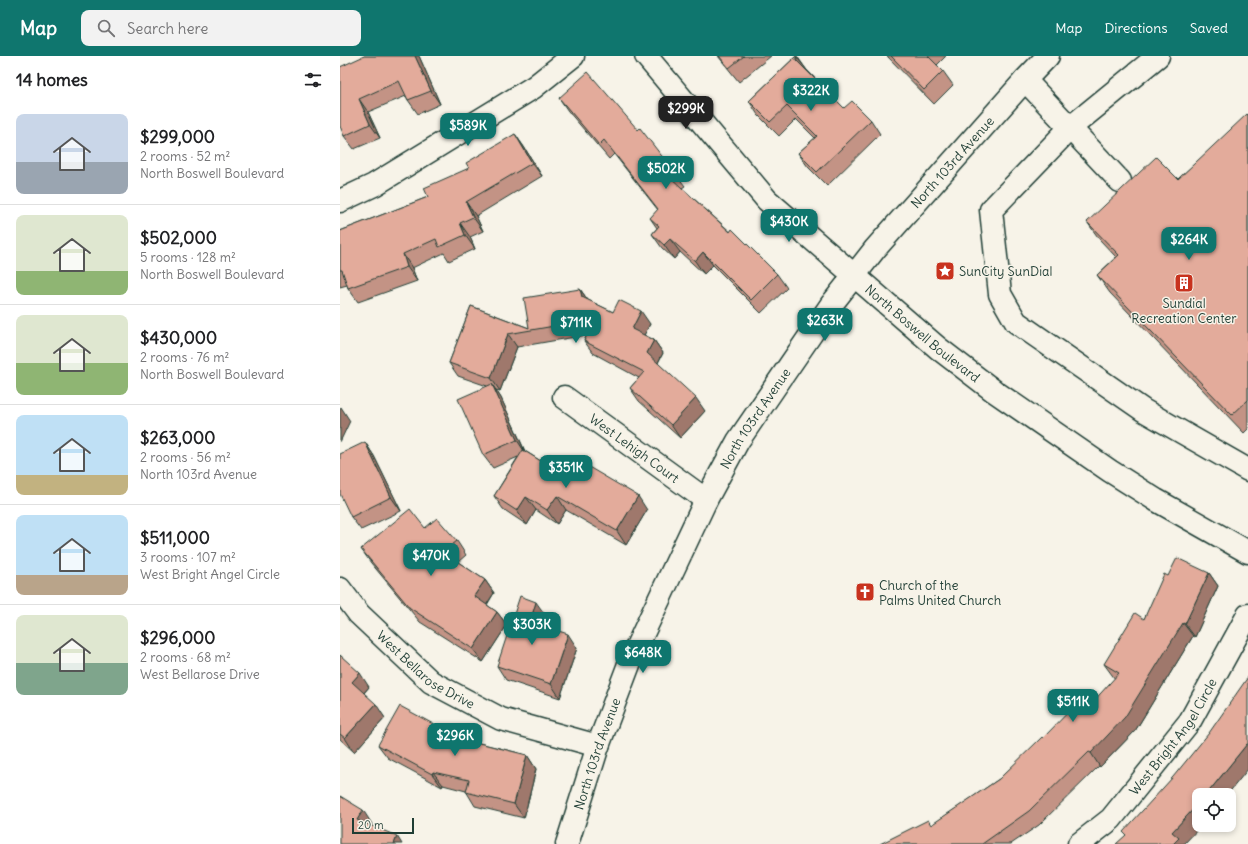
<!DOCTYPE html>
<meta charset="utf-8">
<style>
body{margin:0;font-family:Delius,sans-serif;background:#f2f2f2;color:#202124;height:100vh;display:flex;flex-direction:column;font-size:15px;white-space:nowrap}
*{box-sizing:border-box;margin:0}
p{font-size:13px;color:#757577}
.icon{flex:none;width:22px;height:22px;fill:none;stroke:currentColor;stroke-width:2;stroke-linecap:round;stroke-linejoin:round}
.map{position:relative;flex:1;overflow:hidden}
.sheet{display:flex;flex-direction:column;background:#fff;width:340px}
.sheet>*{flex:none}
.tools{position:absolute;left:852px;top:732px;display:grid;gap:8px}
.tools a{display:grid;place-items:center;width:44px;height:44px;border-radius:8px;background:#fff;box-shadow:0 2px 6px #0003;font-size:20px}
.scale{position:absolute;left:12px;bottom:10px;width:62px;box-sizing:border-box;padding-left:4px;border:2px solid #1f3d34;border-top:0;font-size:11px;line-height:14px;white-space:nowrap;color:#1f3d34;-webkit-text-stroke:3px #f7f3e8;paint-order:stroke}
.price{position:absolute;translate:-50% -34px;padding:0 9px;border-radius:8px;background:#0f766e;color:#fff;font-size:13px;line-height:26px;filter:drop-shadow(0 1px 2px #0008)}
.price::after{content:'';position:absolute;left:50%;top:24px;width:12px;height:9px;margin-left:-6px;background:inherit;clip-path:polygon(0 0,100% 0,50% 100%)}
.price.selected{background:#222;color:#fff}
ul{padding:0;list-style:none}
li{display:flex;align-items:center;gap:12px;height:100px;padding:0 16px}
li+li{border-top:1px solid #e0e0e0}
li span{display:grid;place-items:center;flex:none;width:112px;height:80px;border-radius:8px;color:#555}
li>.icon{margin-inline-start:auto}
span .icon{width:48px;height:48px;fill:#fffc;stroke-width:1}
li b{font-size:17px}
h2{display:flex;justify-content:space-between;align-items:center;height:48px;padding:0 16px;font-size:17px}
header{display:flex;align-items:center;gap:24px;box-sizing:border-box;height:56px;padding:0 20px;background:#0f766e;color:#fff}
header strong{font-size:19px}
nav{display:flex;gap:22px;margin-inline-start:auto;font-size:14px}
.search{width:280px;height:36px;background:#f2f2f2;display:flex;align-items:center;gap:10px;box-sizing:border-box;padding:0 14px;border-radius:8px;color:#757577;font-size:15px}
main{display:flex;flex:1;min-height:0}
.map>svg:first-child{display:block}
</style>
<header>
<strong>Map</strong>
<div class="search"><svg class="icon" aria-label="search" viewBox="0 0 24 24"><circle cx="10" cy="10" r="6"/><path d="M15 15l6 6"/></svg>Search here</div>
<nav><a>Map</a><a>Directions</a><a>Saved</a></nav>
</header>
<main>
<section class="sheet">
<h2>14 homes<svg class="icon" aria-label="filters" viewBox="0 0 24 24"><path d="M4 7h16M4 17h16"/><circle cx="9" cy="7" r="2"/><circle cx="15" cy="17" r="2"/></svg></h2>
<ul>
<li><span style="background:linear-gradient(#c9d6e8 60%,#9aa5b1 0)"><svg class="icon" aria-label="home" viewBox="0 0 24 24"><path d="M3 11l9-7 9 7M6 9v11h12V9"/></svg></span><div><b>$299,000</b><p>2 rooms · 52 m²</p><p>North Boswell Boulevard</p></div></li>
<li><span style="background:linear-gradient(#dfe7d0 70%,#8fb573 0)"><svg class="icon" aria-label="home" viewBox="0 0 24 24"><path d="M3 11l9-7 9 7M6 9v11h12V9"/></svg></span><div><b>$502,000</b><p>5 rooms · 128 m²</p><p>North Boswell Boulevard</p></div></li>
<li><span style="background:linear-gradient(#dfe7d0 60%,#8fb573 0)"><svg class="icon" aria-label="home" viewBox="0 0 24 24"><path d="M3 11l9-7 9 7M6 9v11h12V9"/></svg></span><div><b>$430,000</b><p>2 rooms · 76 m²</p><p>North Boswell Boulevard</p></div></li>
<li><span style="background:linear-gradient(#bfe0f5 75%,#c2b280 0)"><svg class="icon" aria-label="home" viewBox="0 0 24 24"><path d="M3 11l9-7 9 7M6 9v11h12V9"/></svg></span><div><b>$263,000</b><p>2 rooms · 56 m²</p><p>North 103rd Avenue</p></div></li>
<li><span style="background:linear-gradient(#bfe0f5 75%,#b9a48a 0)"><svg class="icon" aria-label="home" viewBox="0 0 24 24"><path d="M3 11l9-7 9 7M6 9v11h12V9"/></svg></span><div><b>$511,000</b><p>3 rooms · 107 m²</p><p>West Bright Angel Circle</p></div></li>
<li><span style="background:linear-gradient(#dfe7d0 60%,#7fa58c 0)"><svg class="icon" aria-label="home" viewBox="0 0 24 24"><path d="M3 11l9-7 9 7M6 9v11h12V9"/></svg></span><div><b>$296,000</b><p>2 rooms · 68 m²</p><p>West Bellarose Drive</p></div></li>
</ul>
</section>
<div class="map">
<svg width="908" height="788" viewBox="0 0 908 788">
<rect width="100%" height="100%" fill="#f7f3e8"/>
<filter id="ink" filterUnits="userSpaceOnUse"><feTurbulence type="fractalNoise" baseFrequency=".025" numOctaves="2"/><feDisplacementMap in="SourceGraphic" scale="8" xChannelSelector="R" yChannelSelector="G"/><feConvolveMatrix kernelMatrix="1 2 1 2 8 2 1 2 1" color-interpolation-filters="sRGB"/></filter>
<g filter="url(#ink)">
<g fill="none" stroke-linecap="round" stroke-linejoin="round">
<defs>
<g id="minor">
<path id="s1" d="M306 0 427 144 598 292 654 335 770 415 816 444 908 496"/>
<path d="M818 0 731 71 651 154 660 238 676 266 803 354 908 414"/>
<path d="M685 24 780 125"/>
<path d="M0 145 34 129 194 31 233 0"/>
<path id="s2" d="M224 341 366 444"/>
<path id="s3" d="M0 533 19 558 91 626 161 663 258 690"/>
<path id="s4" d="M227 788 258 690 291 603 366 444 398 385 491 249 535 193 685 24 708 0"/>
<path id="s5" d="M739 788 771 763 850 665 908 559"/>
</g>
</defs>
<use href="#minor" stroke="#1f3d34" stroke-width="25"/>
<use href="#minor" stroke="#f7f3e8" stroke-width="22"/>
</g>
<path fill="#c39385" stroke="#1f3d34" d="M24 0H79L100 48 78 58 68 44 66 40 28 56 40 82 14 93 4 80Z
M378 0H431L399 26Z
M456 0H457L466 13 504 52 531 64 540 78 487 130 468 111 458 97 475 82 456 63 439 80 418 59 409 45Z
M547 0H606L597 9 603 15 613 29 594 48Z
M219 42 335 117 345 130 342 132 437 218 447 232 421 257 373 209 364 218 340 196 334 203 322 192 312 178 317 172 310 162 318 154 274 98 269 103 228 55Z
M908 59V373L904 377 770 237 757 219 776 201 760 184 747 166 838 123Z
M175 78 184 91 202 120 136 160 143 175 130 181 135 193 109 205 104 197 72 212 77 225 18 246 8 232 7 229 0 231V175L88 141 129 112Z
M240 233 248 244 273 256 310 268 304 279 314 284 323 297 318 307 365 355 340 382 299 345 290 332 299 322 253 297 244 285 247 279 177 291 160 335 156 334 161 342 185 395 204 407 242 418 307 454 286 489 226 454 217 468 196 454 187 469 163 453 154 440 178 401 153 412 143 399 147 330 118 320 109 307 131 250 189 272Z
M25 386 34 400 61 455 21 474 11 461Z
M85 472 117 485 126 499 118 506 145 524 154 537 147 549 157 556 167 569 143 606 80 566 31 507 21 493Z
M869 517 878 530 855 581 853 580 795 675 760 711 759 710 699 769 671 788H540L592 769 659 723 703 682 751 648 775 623 764 608 804 563 828 520Z
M206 560 203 570 237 592 220 642 166 624 157 610Z
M0 599 29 631 24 637 45 662 14 696 0 683Z
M119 682 187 699 196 713 184 762 135 750 126 735 103 729 102 731 48 702 38 689Z"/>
<path fill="#9f786c" stroke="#1f3d34" d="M75 0H79L100 48 91 35Z
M456 0 466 13V17L456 4Z
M19 43 28 56 40 82 30 68Z
M175 78 184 91 202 120 192 107Z
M126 146 136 160 143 175 133 161Z
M120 167 130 181 135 193 125 179Z
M330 183 340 196 334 203 324 189Z
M363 196 373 209 364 218 355 205Z
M63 198 72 212 77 225 67 211Z
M240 233 249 246 242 241Z
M301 255 310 268 301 285 292 273Z
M168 278 177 291 160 335 151 322Z
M314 284 323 297 316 310 307 297Z
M152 328 161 342 186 398 177 384Z
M356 342 365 355 340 382 331 369Z
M1 351 10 365 0 386V353Z
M25 386 34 400 61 455 51 441Z
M217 440 226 454 217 468 207 454Z
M298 440 307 454 286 489 277 475Z
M186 441 196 454 187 469 177 455Z
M869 517 878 530 855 581 845 568Z
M145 524 154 537 143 554 134 540Z
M196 546 206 560 199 579 190 566Z
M157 556 167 569 143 606 133 593Z
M843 567 853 580 795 675 760 711 751 697Z
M228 578 237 592 220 642 211 628Z
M20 617 29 631 21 640 12 626Z
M36 648 45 662 14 696 5 682Z
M907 688 908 689V713L887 739H866Z
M187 699 196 713 184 762 174 748Z
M93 716 103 729 102 731 92 718Z
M859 747V769H862L844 788H833L832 776Z
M23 754 32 768 26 777 17 764Z
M57 780 62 788H54Z"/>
<path fill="#e3ab9b" stroke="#1f3d34" d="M24 0H75L91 35 68 44 59 25 19 43 30 68 4 80 0 70V11Z
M379 0H404L389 12Z
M456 0V4L504 52 512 45 531 64 477 116 458 97 477 80 447 50 430 66 409 45Z
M551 0H588L603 15 584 34Z
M248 16 298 74 300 72 335 117 330 121 390 176 392 173 437 218 411 244 363 196 355 205 330 183 324 189 312 178 319 170 310 162 318 153 264 84 259 89 219 42Z
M907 58 908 59V344L892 359 757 219 779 199 747 166 816 101 838 123Z
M175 78 192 107 126 146 133 161 120 167 125 179 99 191 96 183 63 198 67 211 8 232 2 214H0V175L88 141 84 132 129 112 126 107Z
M240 233 242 241 273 256 279 244 301 255 292 273 314 284 307 297 356 342 331 369 290 332 304 316 244 285 255 263 168 278 151 322 109 307 131 250 189 272 184 242Z
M152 328 177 384 143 399 118 343Z
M25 386 51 441 11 461 0 438V398Z
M183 394 204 407 210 398 242 418 247 410 298 440 277 475 217 440 207 454 186 441 177 455 154 440Z
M70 453 85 472 97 462 117 485 103 496 145 524 134 540 157 556 133 593 70 552 21 493Z
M837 502 869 517 845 568 843 567 785 661 751 697 749 696 689 755 642 788H540L588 764 591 769 659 723 702 681 703 682 743 641 751 648 779 617 764 608 795 557 804 563 824 518 828 520Z
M180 540 196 546 190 566 228 578 211 628 157 610Z
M0 599 20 617 12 626 36 648 5 682 0 678Z
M908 621V688H907L866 739H859V747L832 776 839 782 833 788H776L786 779 783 776 833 721 869 677Z
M60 650 119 682 187 699 174 748 126 736 129 724 93 716 92 718 38 689Z
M0 740 23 754 17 764 57 780 54 788H0Z"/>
</g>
<defs>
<symbol id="sight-square" viewBox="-11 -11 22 22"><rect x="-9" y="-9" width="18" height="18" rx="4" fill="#c8321e" stroke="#f7f3e8"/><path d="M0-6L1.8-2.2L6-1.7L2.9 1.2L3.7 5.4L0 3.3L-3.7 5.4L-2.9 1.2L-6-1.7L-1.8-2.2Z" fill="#fff"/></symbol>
<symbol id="building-square" viewBox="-11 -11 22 22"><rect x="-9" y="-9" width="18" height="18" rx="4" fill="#c8321e" stroke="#f7f3e8"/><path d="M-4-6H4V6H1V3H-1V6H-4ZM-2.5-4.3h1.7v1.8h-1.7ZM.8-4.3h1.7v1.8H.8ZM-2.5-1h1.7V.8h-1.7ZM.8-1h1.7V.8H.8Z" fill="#fff"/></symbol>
<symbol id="church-square" viewBox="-11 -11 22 22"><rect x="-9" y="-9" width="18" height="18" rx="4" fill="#c8321e" stroke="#f7f3e8"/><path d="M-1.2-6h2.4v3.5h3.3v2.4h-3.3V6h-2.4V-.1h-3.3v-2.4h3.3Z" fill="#fff"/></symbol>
</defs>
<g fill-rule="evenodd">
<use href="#sight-square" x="594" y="204" width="22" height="22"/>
<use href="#building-square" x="833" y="216" width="22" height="22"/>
<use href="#church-square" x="514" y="525" width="22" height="22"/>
</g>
<g text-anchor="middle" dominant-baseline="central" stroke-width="3" stroke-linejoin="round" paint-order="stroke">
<g font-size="13" fill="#1f3d34" stroke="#f7f3e8">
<text stroke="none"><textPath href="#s4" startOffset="791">North 103rd Avenue</textPath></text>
<text stroke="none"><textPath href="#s1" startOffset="393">North Boswell Boulevard</textPath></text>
<text stroke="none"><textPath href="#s4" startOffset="467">North 103rd Avenue</textPath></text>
<text stroke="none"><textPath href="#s2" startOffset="87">West Lehigh Court</textPath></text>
<text stroke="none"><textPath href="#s3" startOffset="119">West Bellarose Drive</textPath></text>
<text stroke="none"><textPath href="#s5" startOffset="144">West Bright Angel Circle</textPath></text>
<text stroke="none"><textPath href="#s4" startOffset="95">North 103rd Avenue</textPath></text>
</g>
<g font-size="13" fill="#1f3d34" stroke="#f7f3e8" text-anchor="start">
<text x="619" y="215">SunCity SunDial</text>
<text x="844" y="247" text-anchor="middle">Sundial<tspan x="844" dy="15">Recreation Center</tspan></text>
<text x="539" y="529">Church of the<tspan x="539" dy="15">Palms United Church</tspan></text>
</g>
</g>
</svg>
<div class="tools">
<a><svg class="icon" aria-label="locate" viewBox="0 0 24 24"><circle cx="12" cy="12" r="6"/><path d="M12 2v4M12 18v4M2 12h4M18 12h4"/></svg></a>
</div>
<div class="scale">20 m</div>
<b class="price" style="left:471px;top:56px">$322K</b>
<b class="price selected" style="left:346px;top:74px">$299K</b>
<b class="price" style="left:128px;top:91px">$589K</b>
<b class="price" style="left:326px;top:134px">$502K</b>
<b class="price" style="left:449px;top:187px">$430K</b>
<b class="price" style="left:849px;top:205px">$264K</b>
<b class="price" style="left:485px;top:286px">$263K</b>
<b class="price" style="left:236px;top:288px">$711K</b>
<b class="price" style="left:226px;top:433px">$351K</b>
<b class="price" style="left:91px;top:521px">$470K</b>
<b class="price" style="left:192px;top:590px">$303K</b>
<b class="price" style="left:303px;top:618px">$648K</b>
<b class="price" style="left:733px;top:667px">$511K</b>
<b class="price" style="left:115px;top:701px">$296K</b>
</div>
</main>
